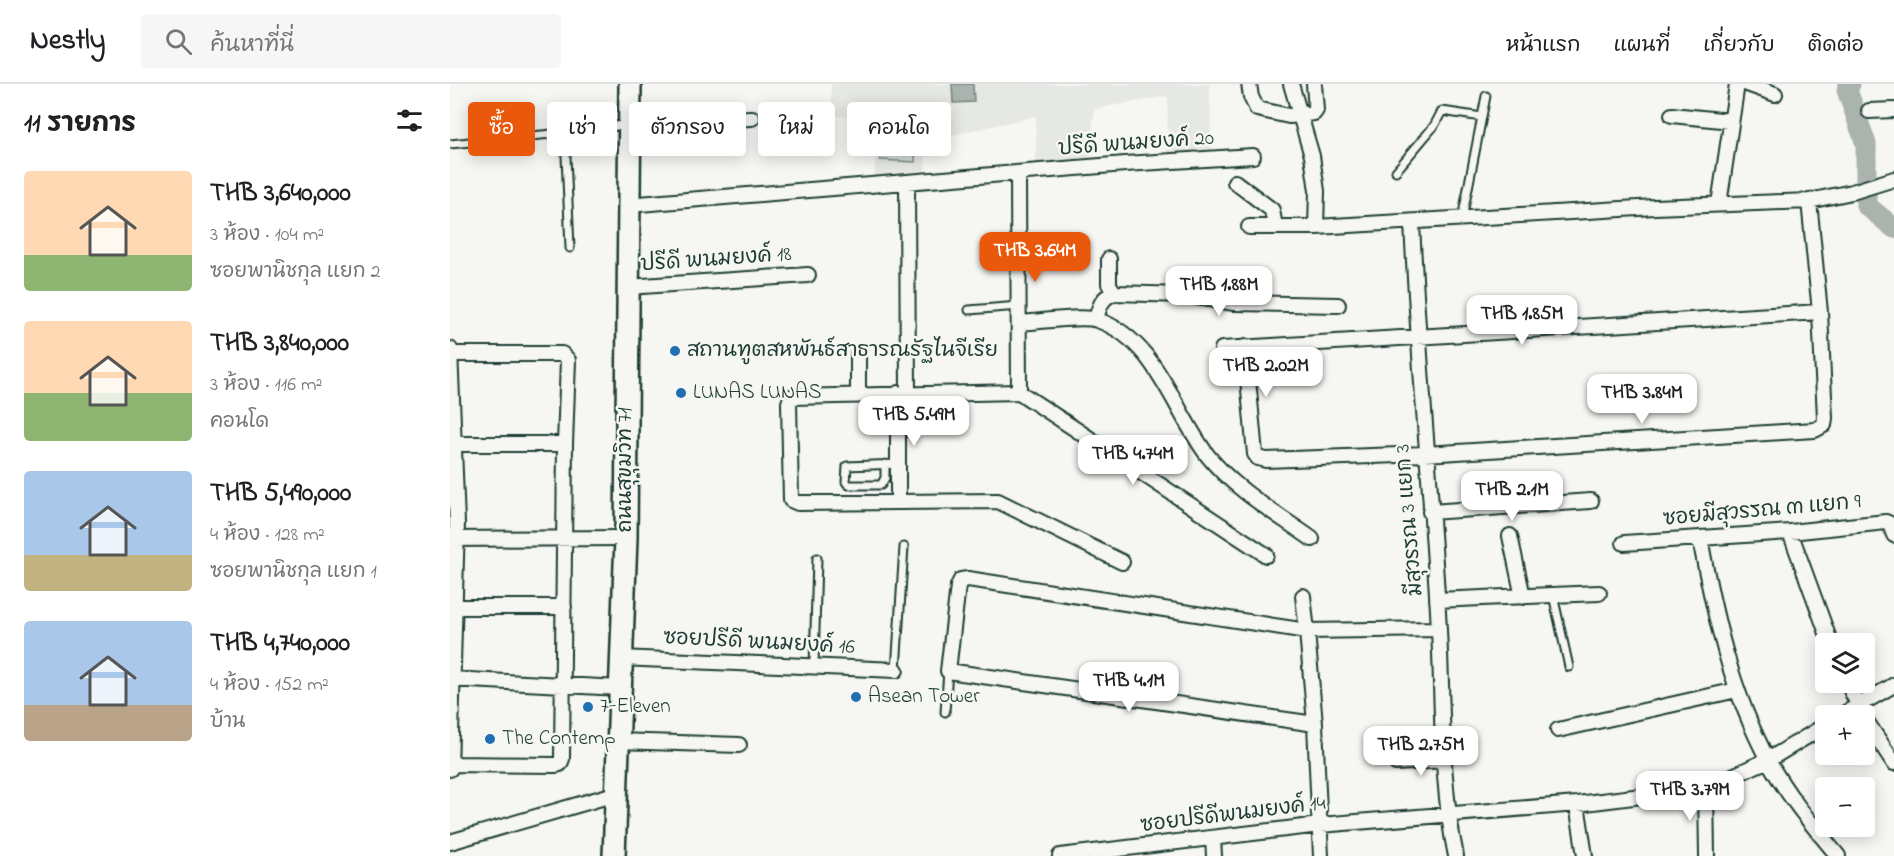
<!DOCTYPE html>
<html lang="th">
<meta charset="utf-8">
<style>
body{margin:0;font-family:"Indie Flower","Playpen Sans Thai",sans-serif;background:#f6f6f6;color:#202124;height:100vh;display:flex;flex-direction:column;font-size:22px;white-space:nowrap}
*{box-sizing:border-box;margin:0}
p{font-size:20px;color:#757577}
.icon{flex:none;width:33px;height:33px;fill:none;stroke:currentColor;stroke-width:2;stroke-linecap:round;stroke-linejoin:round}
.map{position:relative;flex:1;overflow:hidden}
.side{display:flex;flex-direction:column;background:#fff;width:450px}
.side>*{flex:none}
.banner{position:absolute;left:18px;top:18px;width:570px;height:54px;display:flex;gap:12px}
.buttons{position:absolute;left:1365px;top:549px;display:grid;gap:12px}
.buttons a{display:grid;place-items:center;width:60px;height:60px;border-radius:6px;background:#fff;box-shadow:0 3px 15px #0003;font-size:30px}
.price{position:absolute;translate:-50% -51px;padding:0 14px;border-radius:12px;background:#fff;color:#222;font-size:20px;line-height:39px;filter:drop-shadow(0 2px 3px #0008)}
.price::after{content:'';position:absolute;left:50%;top:36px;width:18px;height:14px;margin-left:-9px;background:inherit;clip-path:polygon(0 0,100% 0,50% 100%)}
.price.current{background:#ea580c;color:#fff}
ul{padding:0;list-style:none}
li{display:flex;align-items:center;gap:18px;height:150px;padding:0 24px}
li span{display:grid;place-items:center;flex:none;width:168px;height:120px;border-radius:6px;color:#555}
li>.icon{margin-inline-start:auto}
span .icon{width:72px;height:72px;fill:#fffc;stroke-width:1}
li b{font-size:26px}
h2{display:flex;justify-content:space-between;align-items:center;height:72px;padding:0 24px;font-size:26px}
.chip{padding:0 21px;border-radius:6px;background:#fff;box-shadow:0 3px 15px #0003;font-size:21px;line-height:54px}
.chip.current{background:#ea580c;color:#fff}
header{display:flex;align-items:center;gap:36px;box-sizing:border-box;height:84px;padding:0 30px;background:#fff;border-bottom:2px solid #e0e0e0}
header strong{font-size:28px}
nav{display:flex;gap:33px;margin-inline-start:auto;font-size:21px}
.search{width:420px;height:54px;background:#f6f6f6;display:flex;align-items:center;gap:15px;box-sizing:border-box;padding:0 21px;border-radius:6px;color:#757577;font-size:22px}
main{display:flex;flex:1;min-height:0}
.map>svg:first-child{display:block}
</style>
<header>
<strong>Nestly</strong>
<div class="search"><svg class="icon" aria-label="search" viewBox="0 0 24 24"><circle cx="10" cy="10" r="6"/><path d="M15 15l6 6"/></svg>ค้นหาที่นี่</div>
<nav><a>หน้าแรก</a><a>แผนที่</a><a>เกี่ยวกับ</a><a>ติดต่อ</a></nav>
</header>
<main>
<section class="side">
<h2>11 รายการ<svg class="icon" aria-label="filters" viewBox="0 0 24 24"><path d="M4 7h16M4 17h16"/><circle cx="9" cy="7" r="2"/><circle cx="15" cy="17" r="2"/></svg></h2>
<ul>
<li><span style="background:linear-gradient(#ffd9b3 70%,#8fb573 0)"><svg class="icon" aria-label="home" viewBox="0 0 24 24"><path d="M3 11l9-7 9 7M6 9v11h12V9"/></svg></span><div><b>THB 3,640,000</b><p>3 ห้อง · 104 m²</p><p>ซอยพานิชกุล แยก 2</p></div></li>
<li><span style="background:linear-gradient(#ffd9b3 60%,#8fb573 0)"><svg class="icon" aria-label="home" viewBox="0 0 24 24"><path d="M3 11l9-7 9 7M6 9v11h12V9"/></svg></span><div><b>THB 3,840,000</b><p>3 ห้อง · 116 m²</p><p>คอนโด</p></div></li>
<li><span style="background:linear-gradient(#a9c7e8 70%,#c2b280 0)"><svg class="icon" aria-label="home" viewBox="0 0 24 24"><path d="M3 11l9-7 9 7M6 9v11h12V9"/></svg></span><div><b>THB 5,490,000</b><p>4 ห้อง · 128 m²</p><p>ซอยพานิชกุล แยก 1</p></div></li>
<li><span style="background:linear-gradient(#a9c7e8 70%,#b9a48a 0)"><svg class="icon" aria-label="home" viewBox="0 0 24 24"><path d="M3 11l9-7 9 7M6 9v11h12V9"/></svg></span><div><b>THB 4,740,000</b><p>4 ห้อง · 152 m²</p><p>บ้าน</p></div></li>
</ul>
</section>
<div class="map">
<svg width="1444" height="772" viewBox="0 0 1444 772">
<rect width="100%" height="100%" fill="#f6f6f2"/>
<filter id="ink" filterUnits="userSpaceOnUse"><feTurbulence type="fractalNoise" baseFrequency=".0167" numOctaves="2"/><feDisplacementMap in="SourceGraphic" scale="12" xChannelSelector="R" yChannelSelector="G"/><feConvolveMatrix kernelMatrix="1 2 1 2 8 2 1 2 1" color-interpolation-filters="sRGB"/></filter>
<g filter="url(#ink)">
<path fill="#e6e8e4" d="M381 0H760L761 70 717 72 718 12 644 25 640 77 586 82V32L476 57 475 92 424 96 428 36 382 31Z"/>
<path fill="#d6dbd6" stroke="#7a8c85" stroke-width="1.5" d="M431 55 466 57 465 78 430 76Z"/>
<path fill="#aab3ae" stroke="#72847d" stroke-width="1.5" d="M502 0H523L524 18 503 19Z"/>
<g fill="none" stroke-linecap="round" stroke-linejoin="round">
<path stroke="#aab3ae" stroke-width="21" d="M1400 0 1397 6 1416 60V121L1444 144"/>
<defs>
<path id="lane" d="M115 49 120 164
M0 60 152 45 176 40
M946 87 984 42 992 27 1032 33
M1012 135 1036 12
M519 226 569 222
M435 380V394L431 401H399L396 398 397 382 448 380
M1103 511 1119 583
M364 582 367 474
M446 586 454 463
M495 628 498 587"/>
<path id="street" d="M799 0 801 13 807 25 839 32 864 29 866 26 864 0
M841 0 862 72 867 107 866 143
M1297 0 1325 10
M1419 27 1444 26
M1222 31 1281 37
M179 39 302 34
M568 90 569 308
M785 98 822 126 825 143
M457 100 458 309
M1269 120 1287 0
M177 121 675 80 803 72
M962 138C968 274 982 410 989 546 993 621 990 698 1006 772
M799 143H866L1205 123 1359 117 1402 108 1444 95
M659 175V200L664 209
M177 203 358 191
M646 235C650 222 651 214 664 209L734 211 784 219 888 221
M570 239C587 238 634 231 647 236 706 255 724 328 758 372 785 406 827 430 862 455
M795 263 805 370 808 374 816 376 975 370 1365 346 1374 341 1375 334 1370 228 1359 117
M0 265 7 439 0 685
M772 265 1370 228
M1 270H112L118 276 115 360 112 675 110 680 106 681 1 680
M408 271V310
M4 360H115
M448 417V309
M980 428 1141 417
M1340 448 1381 560
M1060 452 1073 513
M1250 454C1264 530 1281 607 1318 676 1336 710 1363 742 1388 772
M0 455 176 454
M1174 459 1340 448 1436 438 1440 440 1444 451
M672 478 548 417 348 419 341 416 339 319 341 313 569 308 816 471
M853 512 857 547 989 545
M987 516 1149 509
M5 523H114
M170 574 446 586
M0 595 170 604
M1397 598 1412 629
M1390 632 1444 601
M1414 634 1444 679
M865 640 498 587 508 502 511 496 518 495 857 547 865 640 871 772
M1108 646 1287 606
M167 657 289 661
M946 679 995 676
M1256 704 1257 772
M1127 720 1135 772
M763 754 764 772
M0 758 165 710
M610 772 870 741 1127 720 1256 704 1318 676 1376 641"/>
<path id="primary" d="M164 772 176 454 180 0"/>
</defs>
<use href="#lane" stroke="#1f3d34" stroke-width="11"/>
<use href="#street" stroke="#1f3d34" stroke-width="18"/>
<use href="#primary" stroke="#1f3d34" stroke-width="26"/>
<use href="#lane" stroke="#f6f6f2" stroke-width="7"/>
<use href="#street" stroke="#f6f6f2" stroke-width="14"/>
<use href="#primary" stroke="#f6f6f2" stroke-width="21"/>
</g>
</g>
<g fill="#1f6fb2" stroke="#f6f6f2" stroke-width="2">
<circle cx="225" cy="267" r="6"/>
<circle cx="231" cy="309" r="6"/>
<circle cx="406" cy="613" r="6"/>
<circle cx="138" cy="623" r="6"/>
<circle cx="40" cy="655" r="6"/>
</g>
<g text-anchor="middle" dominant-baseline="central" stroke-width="5" stroke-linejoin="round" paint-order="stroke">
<g font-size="21" fill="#1f3d34" stroke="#f6f6f2">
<text transform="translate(686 60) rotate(-4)">ปรีดี พนมยงค์ 20</text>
<text transform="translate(266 176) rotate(-4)">ปรีดี พนมยงค์ 18</text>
<text transform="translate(176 386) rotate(-90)">ถนนสุขุมวิท 71</text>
<text transform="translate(1312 427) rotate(-5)">ซอยมีสุวรรณ ๓ แยก 9</text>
<text transform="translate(960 436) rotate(-95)">มีสุวรรณ 3 แยก 3</text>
<text transform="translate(309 559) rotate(3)">ซอยปรีดี พนมยงค์ 16</text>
<text transform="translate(783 731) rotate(-7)">ซอยปรีดีพนมยงค์ 14</text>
</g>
<g font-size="21" fill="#1f3d34" stroke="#f6f6f2" text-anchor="start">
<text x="237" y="267">สถานทูตสหพันธ์สาธารณรัฐไนจีเรีย</text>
<text x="243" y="309">LUNAS LUNAS</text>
<text x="418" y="613">Asean Tower</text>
<text x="150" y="623">7-Eleven</text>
<text x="52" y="655">The Contemp</text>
</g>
</g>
</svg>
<div class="buttons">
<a><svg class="icon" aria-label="layers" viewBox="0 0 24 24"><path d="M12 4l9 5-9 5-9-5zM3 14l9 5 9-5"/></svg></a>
<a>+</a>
<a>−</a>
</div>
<b class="price current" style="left:585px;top:199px">THB 3.64M</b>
<b class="price" style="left:769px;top:233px">THB 1.88M</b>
<b class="price" style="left:1072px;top:262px">THB 1.85M</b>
<b class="price" style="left:816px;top:314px">THB 2.02M</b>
<b class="price" style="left:1192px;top:341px">THB 3.84M</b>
<b class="price" style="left:464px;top:363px">THB 5.49M</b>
<b class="price" style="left:683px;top:402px">THB 4.74M</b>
<b class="price" style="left:1062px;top:438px">THB 2.1M</b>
<b class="price" style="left:679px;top:629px">THB 4.1M</b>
<b class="price" style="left:971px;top:693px">THB 2.75M</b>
<b class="price" style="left:1240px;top:738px">THB 3.79M</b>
<div class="banner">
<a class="chip current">ซื้อ</a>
<a class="chip">เช่า</a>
<a class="chip">ตัวกรอง</a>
<a class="chip">ใหม่</a>
<a class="chip">คอนโด</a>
</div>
</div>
</main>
